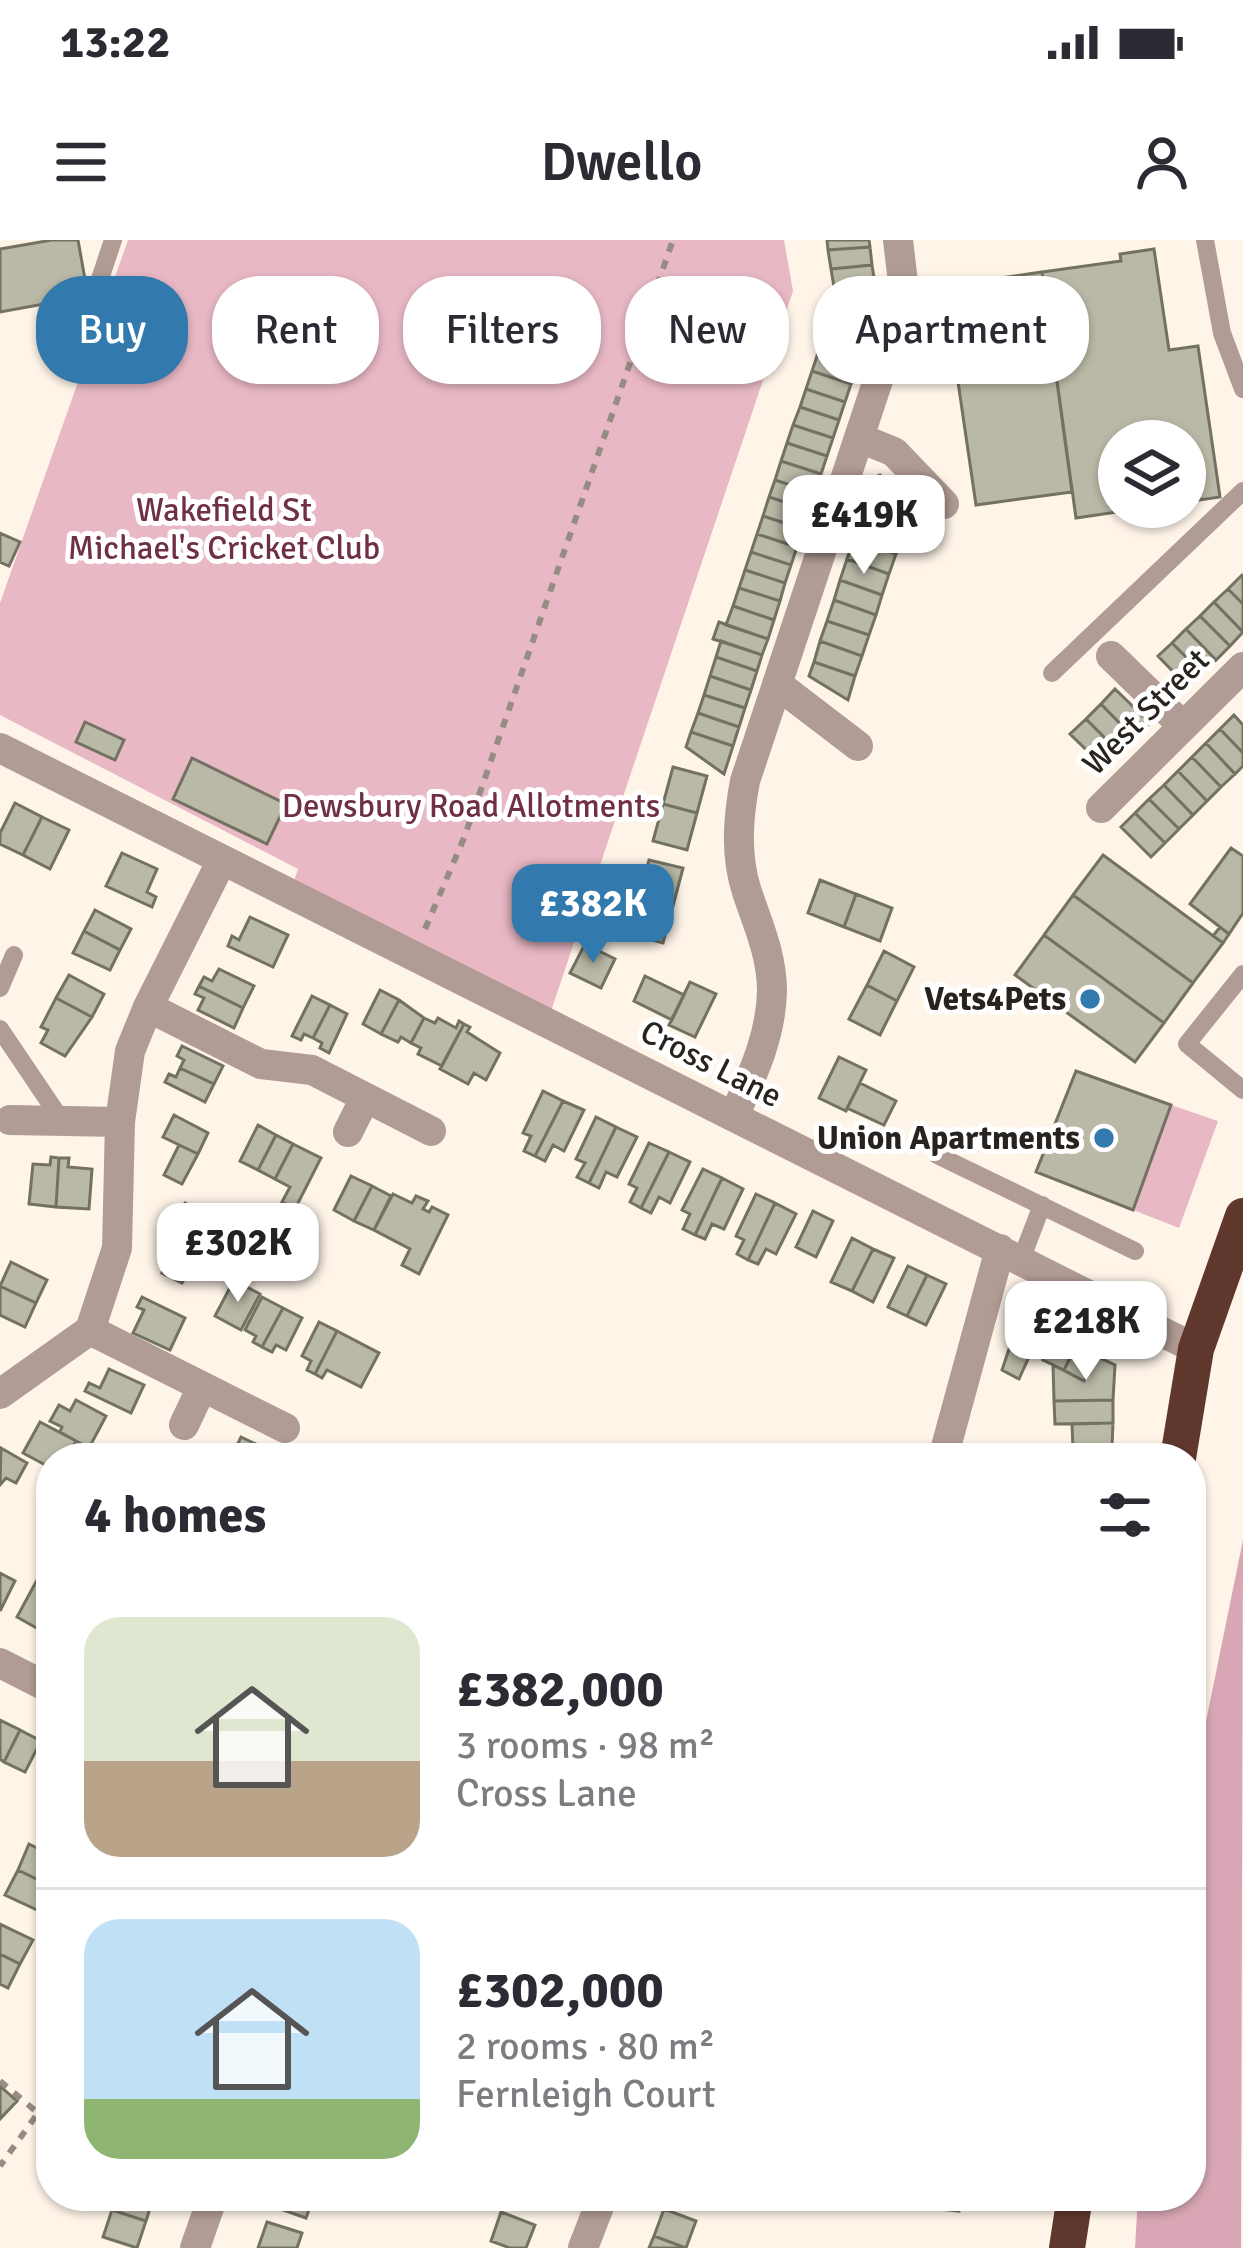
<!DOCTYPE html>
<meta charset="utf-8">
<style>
body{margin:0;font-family:Signika,sans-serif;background:#f7f7f7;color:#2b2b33;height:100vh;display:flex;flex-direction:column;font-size:45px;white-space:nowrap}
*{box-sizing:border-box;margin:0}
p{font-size:39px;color:#7c7c81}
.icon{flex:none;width:66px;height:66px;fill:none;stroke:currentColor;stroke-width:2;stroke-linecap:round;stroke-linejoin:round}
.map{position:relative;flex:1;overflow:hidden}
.details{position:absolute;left:36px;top:1203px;width:1170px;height:768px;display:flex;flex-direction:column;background:#fff;border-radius:48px;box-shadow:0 3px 9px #0004}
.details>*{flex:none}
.hud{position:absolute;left:36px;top:36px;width:1173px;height:108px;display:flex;gap:24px}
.tools{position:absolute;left:1098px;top:180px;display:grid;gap:24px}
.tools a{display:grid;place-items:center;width:108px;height:108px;border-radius:50%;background:#fff;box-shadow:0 3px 9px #0004;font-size:60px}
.price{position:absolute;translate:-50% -102px;padding:0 27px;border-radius:24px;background:#fff;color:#222;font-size:39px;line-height:78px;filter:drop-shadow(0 3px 6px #0008)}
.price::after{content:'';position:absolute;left:50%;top:72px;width:36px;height:27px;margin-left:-18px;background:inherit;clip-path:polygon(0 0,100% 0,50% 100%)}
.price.active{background:#327aae;color:#fff}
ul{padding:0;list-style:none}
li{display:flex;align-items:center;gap:36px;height:300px;padding:0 48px}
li+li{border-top:3px solid #e1e1e2}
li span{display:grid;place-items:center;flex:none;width:336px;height:240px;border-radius:36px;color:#555}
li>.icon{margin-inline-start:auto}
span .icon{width:144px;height:144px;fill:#fffc;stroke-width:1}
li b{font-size:51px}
h2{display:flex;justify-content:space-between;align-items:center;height:144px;padding:0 48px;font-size:51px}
.chip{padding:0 42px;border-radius:48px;background:#fff;box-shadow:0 3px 9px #0004;font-size:42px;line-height:108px}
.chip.active{background:#327aae;color:#fff}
.status{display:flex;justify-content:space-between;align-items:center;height:84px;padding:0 60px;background:#fff;direction:ltr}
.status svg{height:33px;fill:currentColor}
header{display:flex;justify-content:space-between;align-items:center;height:156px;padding:0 48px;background:#fff;font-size:54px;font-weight:600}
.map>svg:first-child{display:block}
</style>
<div class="status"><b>13:22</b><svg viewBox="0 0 49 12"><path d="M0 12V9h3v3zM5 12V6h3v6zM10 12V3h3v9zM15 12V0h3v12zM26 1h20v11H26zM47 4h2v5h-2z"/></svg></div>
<header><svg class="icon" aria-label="menu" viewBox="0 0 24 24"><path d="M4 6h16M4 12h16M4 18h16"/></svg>Dwello<svg class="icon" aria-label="person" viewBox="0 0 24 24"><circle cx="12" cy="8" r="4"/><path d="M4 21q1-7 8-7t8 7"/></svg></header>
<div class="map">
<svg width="1243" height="2008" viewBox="0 0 1243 2008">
<rect width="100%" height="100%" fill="#fef4e8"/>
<path fill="#e9b8c5" d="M128 0H784L793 51 547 783 290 653 298 629 0 475V363Z
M1171 865 1218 881 1179 988 1133 970Z"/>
<path fill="#d8a6b4" d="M1243 1300 1241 2008H1135L1138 1956H1191V1629L1201 1617 1191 1597V1555Z"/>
<path fill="#bab9a7" stroke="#737262" stroke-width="3" d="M52 0H78L88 56 0 72V9Z
M827 0H869L870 7 828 10Z
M870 7 872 25 831 29 828 10Z
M1154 9 1169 110 1198 106 1220 257 1185 262V201H1119V267H1151L1076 278 1042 32 1121 21 1120 14Z
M872 25 875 44 834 47 831 29Z
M1042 32 1072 252 976 265 944 46Z
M875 44V69L836 61 834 47Z
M836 61 875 69 868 89 830 77Z
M830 77 868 89 862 107 824 95Z
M824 95 862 107 856 126 818 113Z
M818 113 856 126 851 144 812 131Z
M812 131 851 144 845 162 806 149Z
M806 149 845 162 839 180 800 167Z
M800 167 839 180 833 198 793 185Z
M793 185 833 198 827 216 787 203Z
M787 203 827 216 821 234 781 221Z
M781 221 821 234 815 253 775 240Z
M880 235 912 264 910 273 867 257 873 238Z
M775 240 815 253 809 270 769 257Z
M769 257 809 270 803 289 763 276Z
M867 257 910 273 903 293 861 278Z
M763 276 803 289 797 307 757 294Z
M861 278 903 293 896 314 854 299Z
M0 293 20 302 9 326 0 322Z
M757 294 797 307 791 325 751 312Z
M854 299 896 314 889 334 847 319Z
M751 312 791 325 785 343 745 330Z
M847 319 889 334 882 355 840 340Z
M745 330 785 343 780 361 739 348Z
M1242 335 1243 336V364L1228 349Z
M840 340 882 355 876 375 834 360Z
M739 348 780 361 774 380 733 366Z
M1228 349 1243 364V392L1214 362Z
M834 360 876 375 869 395 827 381Z
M1214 362 1243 392 1230 406 1200 376Z
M733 366 774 380 768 399 726 385Z
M1200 376 1230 406 1216 420 1186 389Z
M827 381 869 395 862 416 820 401Z
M719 382 768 399 762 415 713 399Z
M1186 389 1216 420 1202 433 1172 403Z
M721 401 762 415 757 431 716 417Z
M820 401 862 416 855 436 814 422Z
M1172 403 1202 433 1188 447 1158 416Z
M716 417 757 431 751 450 710 436Z
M814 422 855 436 848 460 809 436Z
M710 436 751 450 745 468 704 455Z
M1115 449 1150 483 1135 499 1101 464Z
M704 455 745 468 739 487 698 473Z
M1101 464 1135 499 1120 513 1086 479Z
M698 473 739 487 733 506 691 492Z
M1234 475 1243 485V513L1220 489Z
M1086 479 1120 513 1105 528 1070 494Z
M85 482 124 500 115 520 76 502Z
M1220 489 1243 513V526L1235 534 1206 503Z
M691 492 733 506 724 534 686 507Z
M1206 503 1235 534 1221 547 1192 517Z
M1192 517 1221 547 1207 561 1178 531Z
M192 518 286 564 267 604 173 559Z
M673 527 707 536 697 573 663 564Z
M1178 531 1207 561 1193 575 1164 545Z
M1164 545 1193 575 1179 589 1149 559Z
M1149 559 1179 589 1165 603 1135 573Z
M15 563 42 577 23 615 0 604V593Z
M663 564 697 573 687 610 653 601Z
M1135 573 1165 603 1151 617 1121 587Z
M42 577 69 590 50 629 23 615Z
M1231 608 1243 616V673L1229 694 1190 664Z
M122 613 157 629 147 652 156 657 152 667 106 646Z
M1103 615 1223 703 1193 743 1073 655Z
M649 620 683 628 673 666 639 657Z
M820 640 856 654 844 687 808 673Z
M856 654 892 668 880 701 844 687Z
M1073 655 1193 743 1164 783 1044 695Z
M639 657 673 666 663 703 629 694Z
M95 670 131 689 120 710 84 691Z
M250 677 288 695 273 727 228 706 232 696 239 700Z
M1220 687 1229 694 1223 703 1213 696Z
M84 691 120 710 110 730 73 713Z
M1044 695 1164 783 1135 822 1015 735Z
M585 704 615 719 601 748 570 733Z
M884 711 914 727 897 761 867 745Z
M219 729 254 746 243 768 199 746 204 737 212 741Z
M69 735 104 754 92 777 56 758Z
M645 736 684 755 672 780 634 761Z
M690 742 716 754 695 797 669 785Z
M867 745 897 761 880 795 849 779Z
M199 746 243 768 234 788 198 770 204 758 195 754Z
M380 750 399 760 381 794 363 784Z
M312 756 330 765 313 798 304 794 301 800 292 796Z
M56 758 92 777 65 816 41 803 48 790 41 787Z
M399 760 424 778 411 803 401 797 398 802 381 794Z
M330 765 347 774 329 813 320 808 322 803 313 798Z
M424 778 435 783 438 778 456 788 459 781 464 784 442 826 418 814 421 808 411 803Z
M464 784 470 787 467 792 500 813 486 840 474 833 468 844 440 829Z
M182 806 223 826 214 844 180 828 184 820 177 816Z
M839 817 866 830 846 871 819 858Z
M180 828 214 844 205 862 165 842 169 834 176 837Z
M1076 831 1171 865 1133 970 1036 932Z
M860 843 896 861 884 885 847 868Z
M543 851 563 861 535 916 524 911 531 896 523 893Z
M563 861 584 870 564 911 553 905 545 921 535 916Z
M174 875 208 893 198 914 163 897Z
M596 877 616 887 589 943 577 937 585 923 576 919Z
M258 885 276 895 258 930 240 921Z
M616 887 637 897 617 937 606 932 599 948 589 943Z
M276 895 293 904 275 939 258 930Z
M649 903 669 912 641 968 630 962 637 948 629 944Z
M293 904 321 918 295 969 282 962 290 947 275 939Z
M179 905 198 914 182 944 164 935Z
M669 912 690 922 670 963 659 957 651 973 641 968Z
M51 917 59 918 56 967 29 964 33 924 50 925Z
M59 918H69L68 927 92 929 89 969 56 967Z
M703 929 722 938 695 995 683 989 690 974 682 970Z
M351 936 372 946 354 981 334 970Z
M722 938 743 949 724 989 712 984 705 999 695 995Z
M372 946 391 956 374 990 354 981Z
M393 954 412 963 416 956 428 961 423 969 429 972 432 967 448 975 419 1034 402 1025 410 1009 374 990Z
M756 954 775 963 748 1020 737 1014 744 1000 736 996Z
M185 963 216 978 198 1013 163 995 174 975 178 977Z
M775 963 796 974 776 1014 766 1009 758 1024 748 1020Z
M813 971 833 981 816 1017 796 1007Z
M852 998 873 1009 852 1051 831 1042Z
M178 1003 198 1013 182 1043 162 1033Z
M873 1009 894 1018 873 1062 852 1051Z
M11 1022 47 1040 36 1063 0 1046Z
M908 1026 927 1035 907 1076 888 1067Z
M927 1035 946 1044 926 1085 907 1076Z
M234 1040 260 1054 241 1090 215 1076Z
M0 1046 36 1063 25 1087 0 1075Z
M142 1057 185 1078 170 1110 133 1093 144 1070 137 1067Z
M262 1057 283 1068 262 1107 253 1102 256 1096 245 1090Z
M283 1068 302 1078 286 1110 276 1105 272 1112 262 1107Z
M1020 1076 1042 1088 1019 1139 1002 1130Z
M319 1082 337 1091 315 1134 307 1130 311 1121 302 1116Z
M337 1091 379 1113 361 1147 327 1130 322 1138 315 1134Z
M1055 1095 1076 1106 1064 1130 1043 1120Z
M1076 1106 1096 1116 1084 1141 1064 1130Z
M1096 1116 1115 1125 1113 1160 1054 1161 1053 1125 1084 1141Z
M109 1129 144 1145 131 1173 85 1151 89 1143 100 1148Z
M76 1160 106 1176 89 1208 60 1192 62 1187 50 1181 59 1165 70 1171Z
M1113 1160V1183L1055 1184 1054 1161Z
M40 1182 76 1201 67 1218H51V1228L23 1213Z
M1113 1183 1112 1207 1073 1208 1072 1184Z
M241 1197 277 1214 275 1218H231Z
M537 1207H567V1218H537Z
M567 1207H597V1218H567Z
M1 1208 27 1223 16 1243 6 1238 0 1245Z
M515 1209 518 1218H486Z
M0 1333 15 1341 0 1371Z
M37 1340 51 1348V1369L40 1390 17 1377Z
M0 1480 20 1490 4 1522 0 1519Z
M20 1490 41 1501 25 1532 4 1522Z
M29 1604 51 1615V1646L18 1630Z
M18 1630 51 1646 48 1675 5 1655Z
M0 1684 33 1700 20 1724 0 1714Z
M0 1714 20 1724 8 1748 0 1744Z
M0 1846 17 1861 0 1879Z
M117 1956H154L146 1981 112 1970Z
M275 1956H314L306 1978 272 1966Z
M508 1956H547L542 1969Z
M901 1956H987L986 1965 960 1962 959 1971 900 1965Z
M664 1969 696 1981 686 2008 654 1996Z
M112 1970 146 1981 137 2008 103 1997Z
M501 1972 535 1985 526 2008H510L491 2001Z
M267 1982 302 1993 297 2008H258Z
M654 1996 686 2008H649Z"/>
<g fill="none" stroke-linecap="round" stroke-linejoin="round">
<path stroke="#958d84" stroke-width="6" stroke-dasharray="9 9" stroke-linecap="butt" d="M425 689 464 598 673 0
M0 1841 38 1873 0 1926"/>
<path stroke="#b19b95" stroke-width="18" d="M1205 0 1222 93 1243 149
M79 102 113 0
M1052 433 1243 251
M1243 734 1187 804 1243 850
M0 748 14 715
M0 789 62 881
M942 901 937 915 1135 1011
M1021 1020 1042 965"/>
<path stroke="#b19b95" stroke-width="30" d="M860 198 894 212 944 264
M1111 416 1183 486
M777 444 858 506
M0 508 1196 1109
M1101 568 1243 427
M148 767 261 824 312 830 431 891
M734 876C752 836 771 797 772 751 772 715 758 685 747 652 735 615 738 578 745 541L905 59 898 0
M10 880 120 882
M348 892 365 858
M90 1090 285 1188
M0 1154 90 1090 117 1008 120 882 130 811 148 767 222 620
M184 1185 202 1147
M943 1218 1000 1009
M0 1423 51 1449
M195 2008 213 1956
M583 2008 603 1956"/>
<path stroke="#60372d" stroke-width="36" d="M1178 1218 1196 1109 1243 976
M1067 2008 1075 1956"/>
</g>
<g fill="#327aae" stroke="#fff" stroke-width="4.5">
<circle cx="1090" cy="759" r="12"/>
<circle cx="1104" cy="898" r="12"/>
</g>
<g text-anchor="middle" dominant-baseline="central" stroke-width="10" stroke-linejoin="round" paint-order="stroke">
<g font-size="33" fill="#6f3045" stroke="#fff">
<text x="224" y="270">Wakefield St<tspan x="224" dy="38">Michael's Cricket Club</tspan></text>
<text x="471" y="566">Dewsbury Road Allotments</text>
</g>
<g font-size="33" fill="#28231e" stroke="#fff">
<text transform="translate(1146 472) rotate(-45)">West Street</text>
<text transform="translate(711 824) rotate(27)">Cross Lane</text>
</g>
<g font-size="33" font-weight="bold" fill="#28231e" stroke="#fff" text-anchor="end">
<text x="1066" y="759">Vets4Pets</text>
<text x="1080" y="898">Union Apartments</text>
</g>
</g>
</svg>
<div class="tools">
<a><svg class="icon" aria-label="layers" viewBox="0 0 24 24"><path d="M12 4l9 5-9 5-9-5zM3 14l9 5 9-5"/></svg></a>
</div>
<b class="price" style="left:864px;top:337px">£419K</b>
<b class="price active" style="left:593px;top:726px">£382K</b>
<b class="price" style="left:238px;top:1065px">£302K</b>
<b class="price" style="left:1086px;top:1143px">£218K</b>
<div class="hud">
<a class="chip active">Buy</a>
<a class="chip">Rent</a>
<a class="chip">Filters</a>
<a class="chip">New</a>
<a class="chip">Apartment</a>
</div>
<section class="details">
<h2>4 homes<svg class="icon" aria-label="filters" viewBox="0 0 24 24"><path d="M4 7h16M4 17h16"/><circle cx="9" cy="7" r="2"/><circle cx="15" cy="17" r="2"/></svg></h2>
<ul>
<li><span style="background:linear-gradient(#dfe7d0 60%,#b9a48a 0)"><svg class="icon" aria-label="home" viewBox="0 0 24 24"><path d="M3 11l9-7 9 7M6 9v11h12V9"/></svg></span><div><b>£382,000</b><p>3 rooms · 98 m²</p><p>Cross Lane</p></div></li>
<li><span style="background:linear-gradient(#bfe0f5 75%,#8fb573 0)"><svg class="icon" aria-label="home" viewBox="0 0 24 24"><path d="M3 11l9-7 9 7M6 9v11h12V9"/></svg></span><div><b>£302,000</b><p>2 rooms · 80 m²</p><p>Fernleigh Court</p></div></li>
</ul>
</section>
</div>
